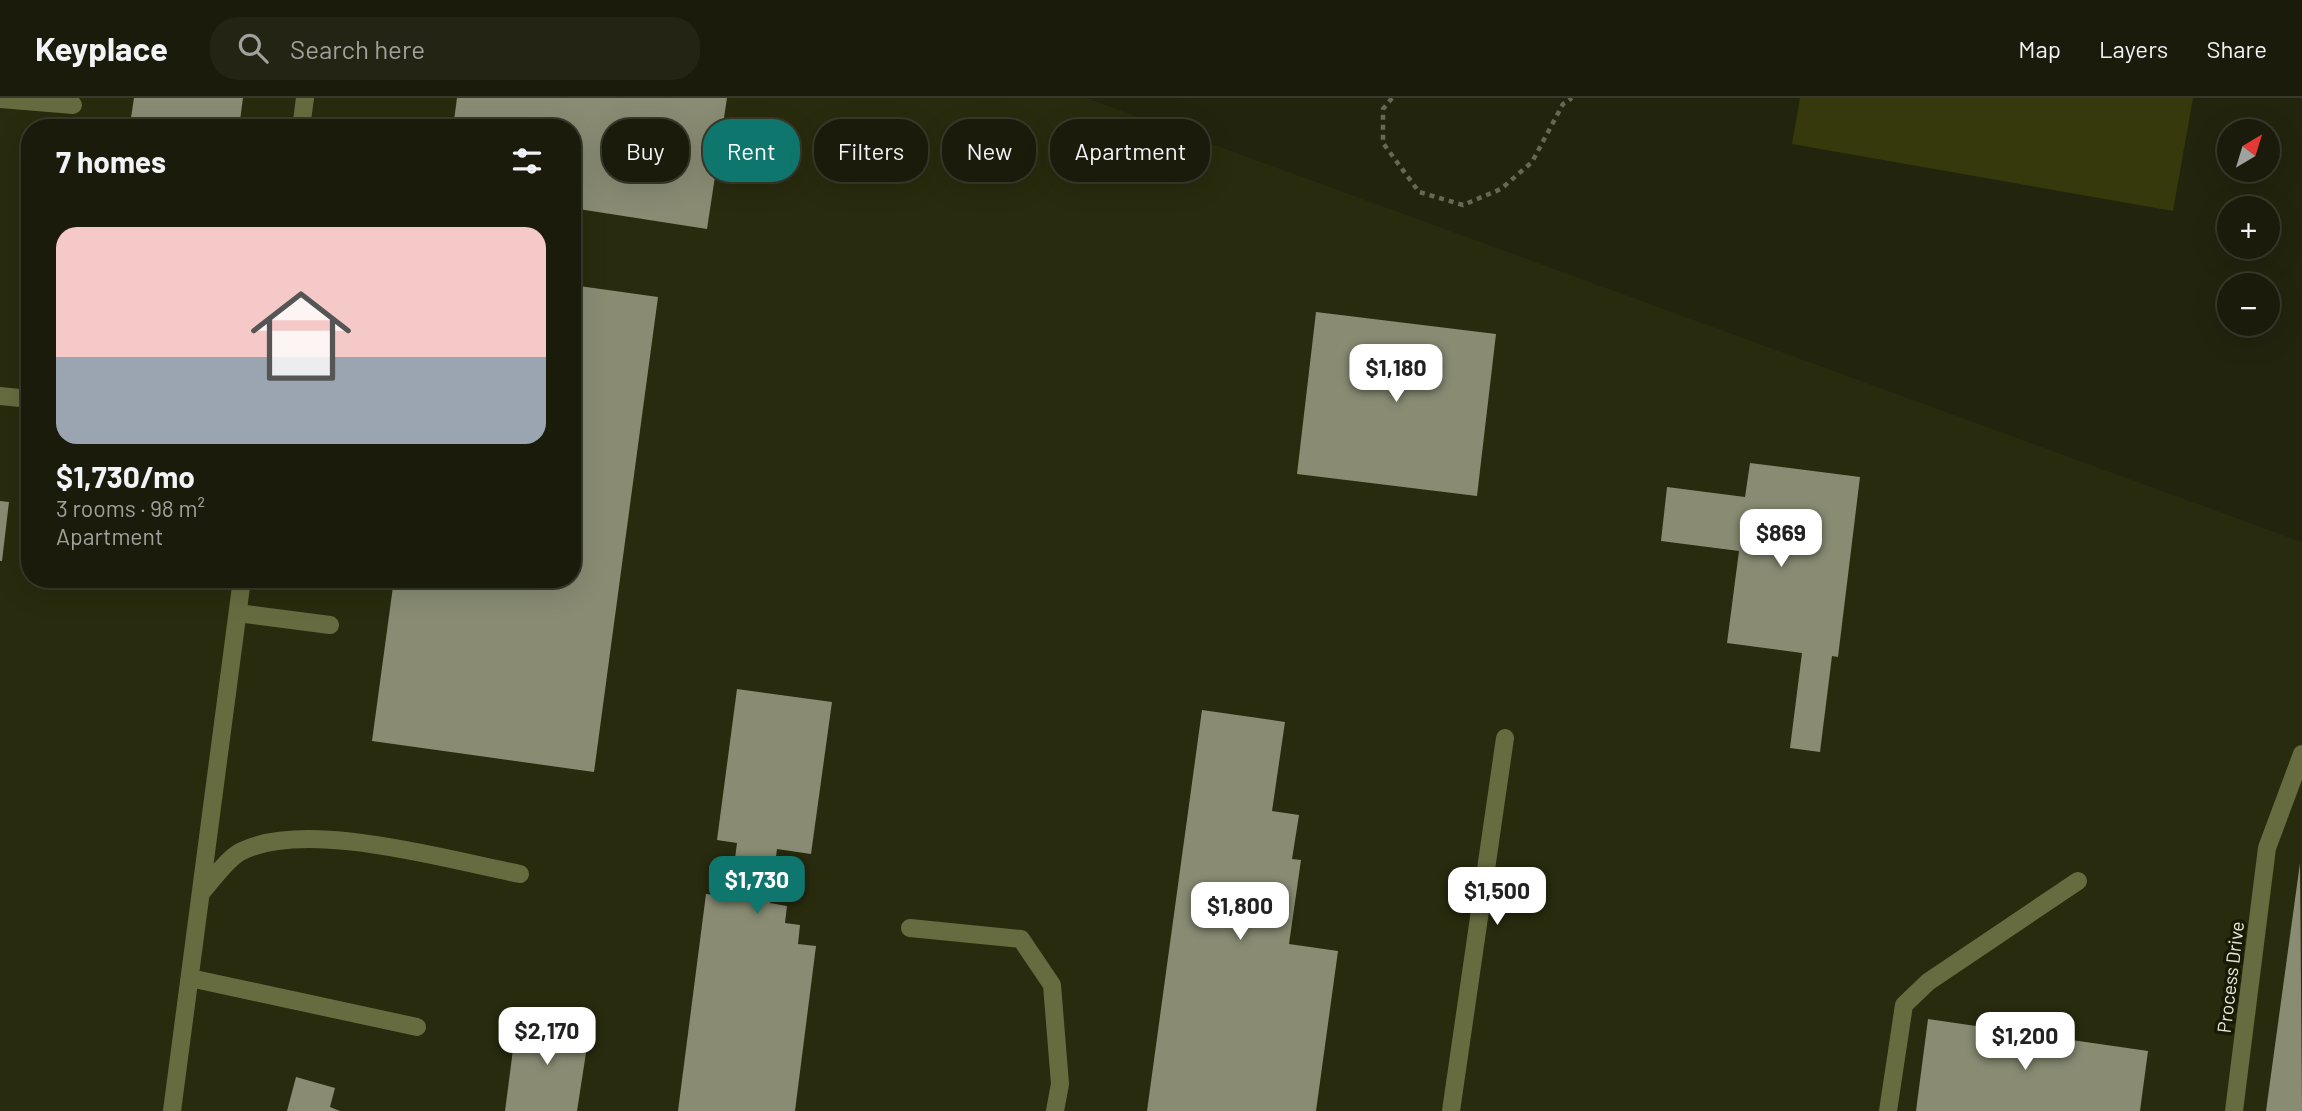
<!DOCTYPE html>
<meta charset="utf-8">
<style>
body{margin:0;font-family:Barlow,sans-serif;background:#232413;color:#f1f3f6;height:100vh;display:flex;flex-direction:column;font-size:26px;white-space:nowrap}
*{box-sizing:border-box;margin:0}
p{font-size:23px;color:#9fa19c}
.icon{flex:none;width:38px;height:38px;fill:none;stroke:currentColor;stroke-width:2;stroke-linecap:round;stroke-linejoin:round}
.map{position:relative;flex:1;overflow:hidden}
.drawer{position:absolute;left:21px;top:21px;width:560px;height:469px;display:flex;flex-direction:column;background:#1a1b0a;border-radius:28px;box-shadow:0 7px 28px #0002,0 0 0 2px #38392b}
.drawer>*{flex:none}
.guide{position:absolute;left:602px;top:21px;width:665px;height:63px;display:flex;gap:14px}
.needle{width:46px;rotate:38deg}
.buttons{position:absolute;left:2217px;top:21px;display:grid;gap:14px}
.buttons a{display:grid;place-items:center;width:63px;height:63px;border-radius:50%;background:#1a1b0a;box-shadow:0 7px 28px #0002,0 0 0 2px #38392b;font-size:35px}
.price{position:absolute;translate:-50% -60px;padding:0 16px;border-radius:14px;background:#fff;color:#222;font-size:23px;line-height:46px;filter:drop-shadow(0 2px 4px #0008)}
.price::after{content:'';position:absolute;left:50%;top:42px;width:21px;height:16px;margin-left:-10px;background:inherit;clip-path:polygon(0 0,100% 0,50% 100%)}
.price.selected{background:#0f766e;color:#fff}
ul{padding:0;list-style:none}
li{display:grid;align-content:center;gap:14px;height:371px;padding:0 35px}
li+li{border-top:2px solid #38392b}
li span{display:grid;place-items:center;height:217px;border-radius:21px;color:#555}
li>.icon{margin-inline-start:auto}
span .icon{width:126px;height:126px;fill:#fffc;stroke-width:1}
li b{font-size:30px}
h2{display:flex;justify-content:space-between;align-items:center;height:84px;padding:0 35px;font-size:30px}
.chip{padding:0 24px;border-radius:28px;background:#1a1b0a;box-shadow:0 7px 28px #0002,0 0 0 2px #38392b;font-size:24px;line-height:63px}
.chip.selected{background:#0f766e;color:#fff}
header{display:flex;align-items:center;gap:42px;box-sizing:border-box;height:98px;padding:0 35px;background:#1a1b0a;border-bottom:2px solid #38392b}
header strong{font-size:33px}
nav{display:flex;gap:38px;margin-inline-start:auto;font-size:24px}
.search{width:490px;height:63px;background:#232413;display:flex;align-items:center;gap:18px;box-sizing:border-box;padding:0 24px;border-radius:28px;color:#9fa19c;font-size:26px}
.map>svg:first-child{display:block}
</style>
<header>
<strong>Keyplace</strong>
<div class="search"><svg class="icon" aria-label="search" viewBox="0 0 24 24"><circle cx="10" cy="10" r="6"/><path d="M15 15l6 6"/></svg>Search here</div>
<nav><a>Map</a><a>Layers</a><a>Share</a></nav>
</header>
<div class="map">
<svg width="2302" height="1013" viewBox="0 0 2302 1013">
<rect width="100%" height="100%" fill="#22240e"/>
<path fill="#292b0e" fill-rule="evenodd" d="M0 0H1086L2302 444V1013H0ZM30 30H572V481H30Z"/>
<path fill="#36390c" d="M1800 0H2193L2173 113 1792 46Z"/>
<path fill="#898c73" d="M134 0H243L239 30H154L130 26Z
M457 0H727L707 131 572 110V30H453Z
M572 187 658 199 594 674 372 643 394 481H572Z
M1316 214 1496 236 1477 398 1297 376Z
M1750 365 1860 379 1838 559 1832 558 1820 654 1790 650 1802 555 1727 545 1739 453 1661 443 1667 389 1745 399Z
M0 403 9 404 2 463H0Z
M737 591 832 604 811 756 777 751 770 805 787 808 785 825 800 827 798 846 816 848 795 1013H678L706 796 730 799 737 745 717 742Z
M1202 612 1285 624 1272 713 1299 717 1292 761 1301 762 1289 846 1338 853 1316 1013H1147Z
M2300 765 2302 1013H2266Z
M517 921 590 929 577 1013H505Z
M1928 921 2148 953 2140 1013H1916Z
M296 979 335 990 330 1009 340 1013H287Z"/>
<g fill="none" stroke-linecap="round" stroke-linejoin="round">
<path stroke="#666855" stroke-width="4.5" stroke-dasharray="5 5" stroke-linecap="butt" d="M1392 0 1383 11V45L1419 94 1463 107 1501 91 1532 64 1563 6 1572 0"/>
<path stroke="#676c40" stroke-width="18" d="M0 1 73 7
M301 30 305 0
M0 298 30 301
M238 515 330 527
M201 795C212 783 227 760 242 753 308 721 448 762 520 776
M910 830 1021 841 1052 887 1060 986 1055 1013
M190 880 417 929
M172 1013 242 481
M1451 1013 1505 640
M1888 1013 1904 907 1928 884 2078 783
M2234 1013 2267 750 2302 656"/>
</g>
<g text-anchor="middle" dominant-baseline="central" stroke-width="7" stroke-linejoin="round" paint-order="stroke">
<g font-size="19" fill="#e8eadc" stroke="#191a05">
<text transform="translate(2230 879) rotate(-83)">Process Drive</text>
</g>
</g>
</svg>
<div class="buttons">
<a><svg class="needle" viewBox="-14 -14 28 28"><path d="M0-13l5 13h-10z" fill="#e53935"/><path d="M0 13l5-13h-10z" fill="#9fa19c"/></svg></a>
<a>+</a>
<a>−</a>
</div>
<b class="price" style="left:1396px;top:306px">$1,180</b>
<b class="price" style="left:1781px;top:471px">$869</b>
<b class="price selected" style="left:757px;top:818px">$1,730</b>
<b class="price" style="left:1497px;top:829px">$1,500</b>
<b class="price" style="left:1240px;top:844px">$1,800</b>
<b class="price" style="left:547px;top:969px">$2,170</b>
<b class="price" style="left:2025px;top:974px">$1,200</b>
<div class="guide">
<a class="chip">Buy</a>
<a class="chip selected">Rent</a>
<a class="chip">Filters</a>
<a class="chip">New</a>
<a class="chip">Apartment</a>
</div>
<section class="drawer">
<h2>7 homes<svg class="icon" aria-label="filters" viewBox="0 0 24 24"><path d="M4 7h16M4 17h16"/><circle cx="9" cy="7" r="2"/><circle cx="15" cy="17" r="2"/></svg></h2>
<ul>
<li><span style="background:linear-gradient(#f6c9c9 60%,#9aa5b1 0)"><svg class="icon" aria-label="home" viewBox="0 0 24 24"><path d="M3 11l9-7 9 7M6 9v11h12V9"/></svg></span><div><b>$1,730/mo</b><p>3 rooms · 98 m²</p><p>Apartment</p></div></li>
</ul>
</section>
</div>
